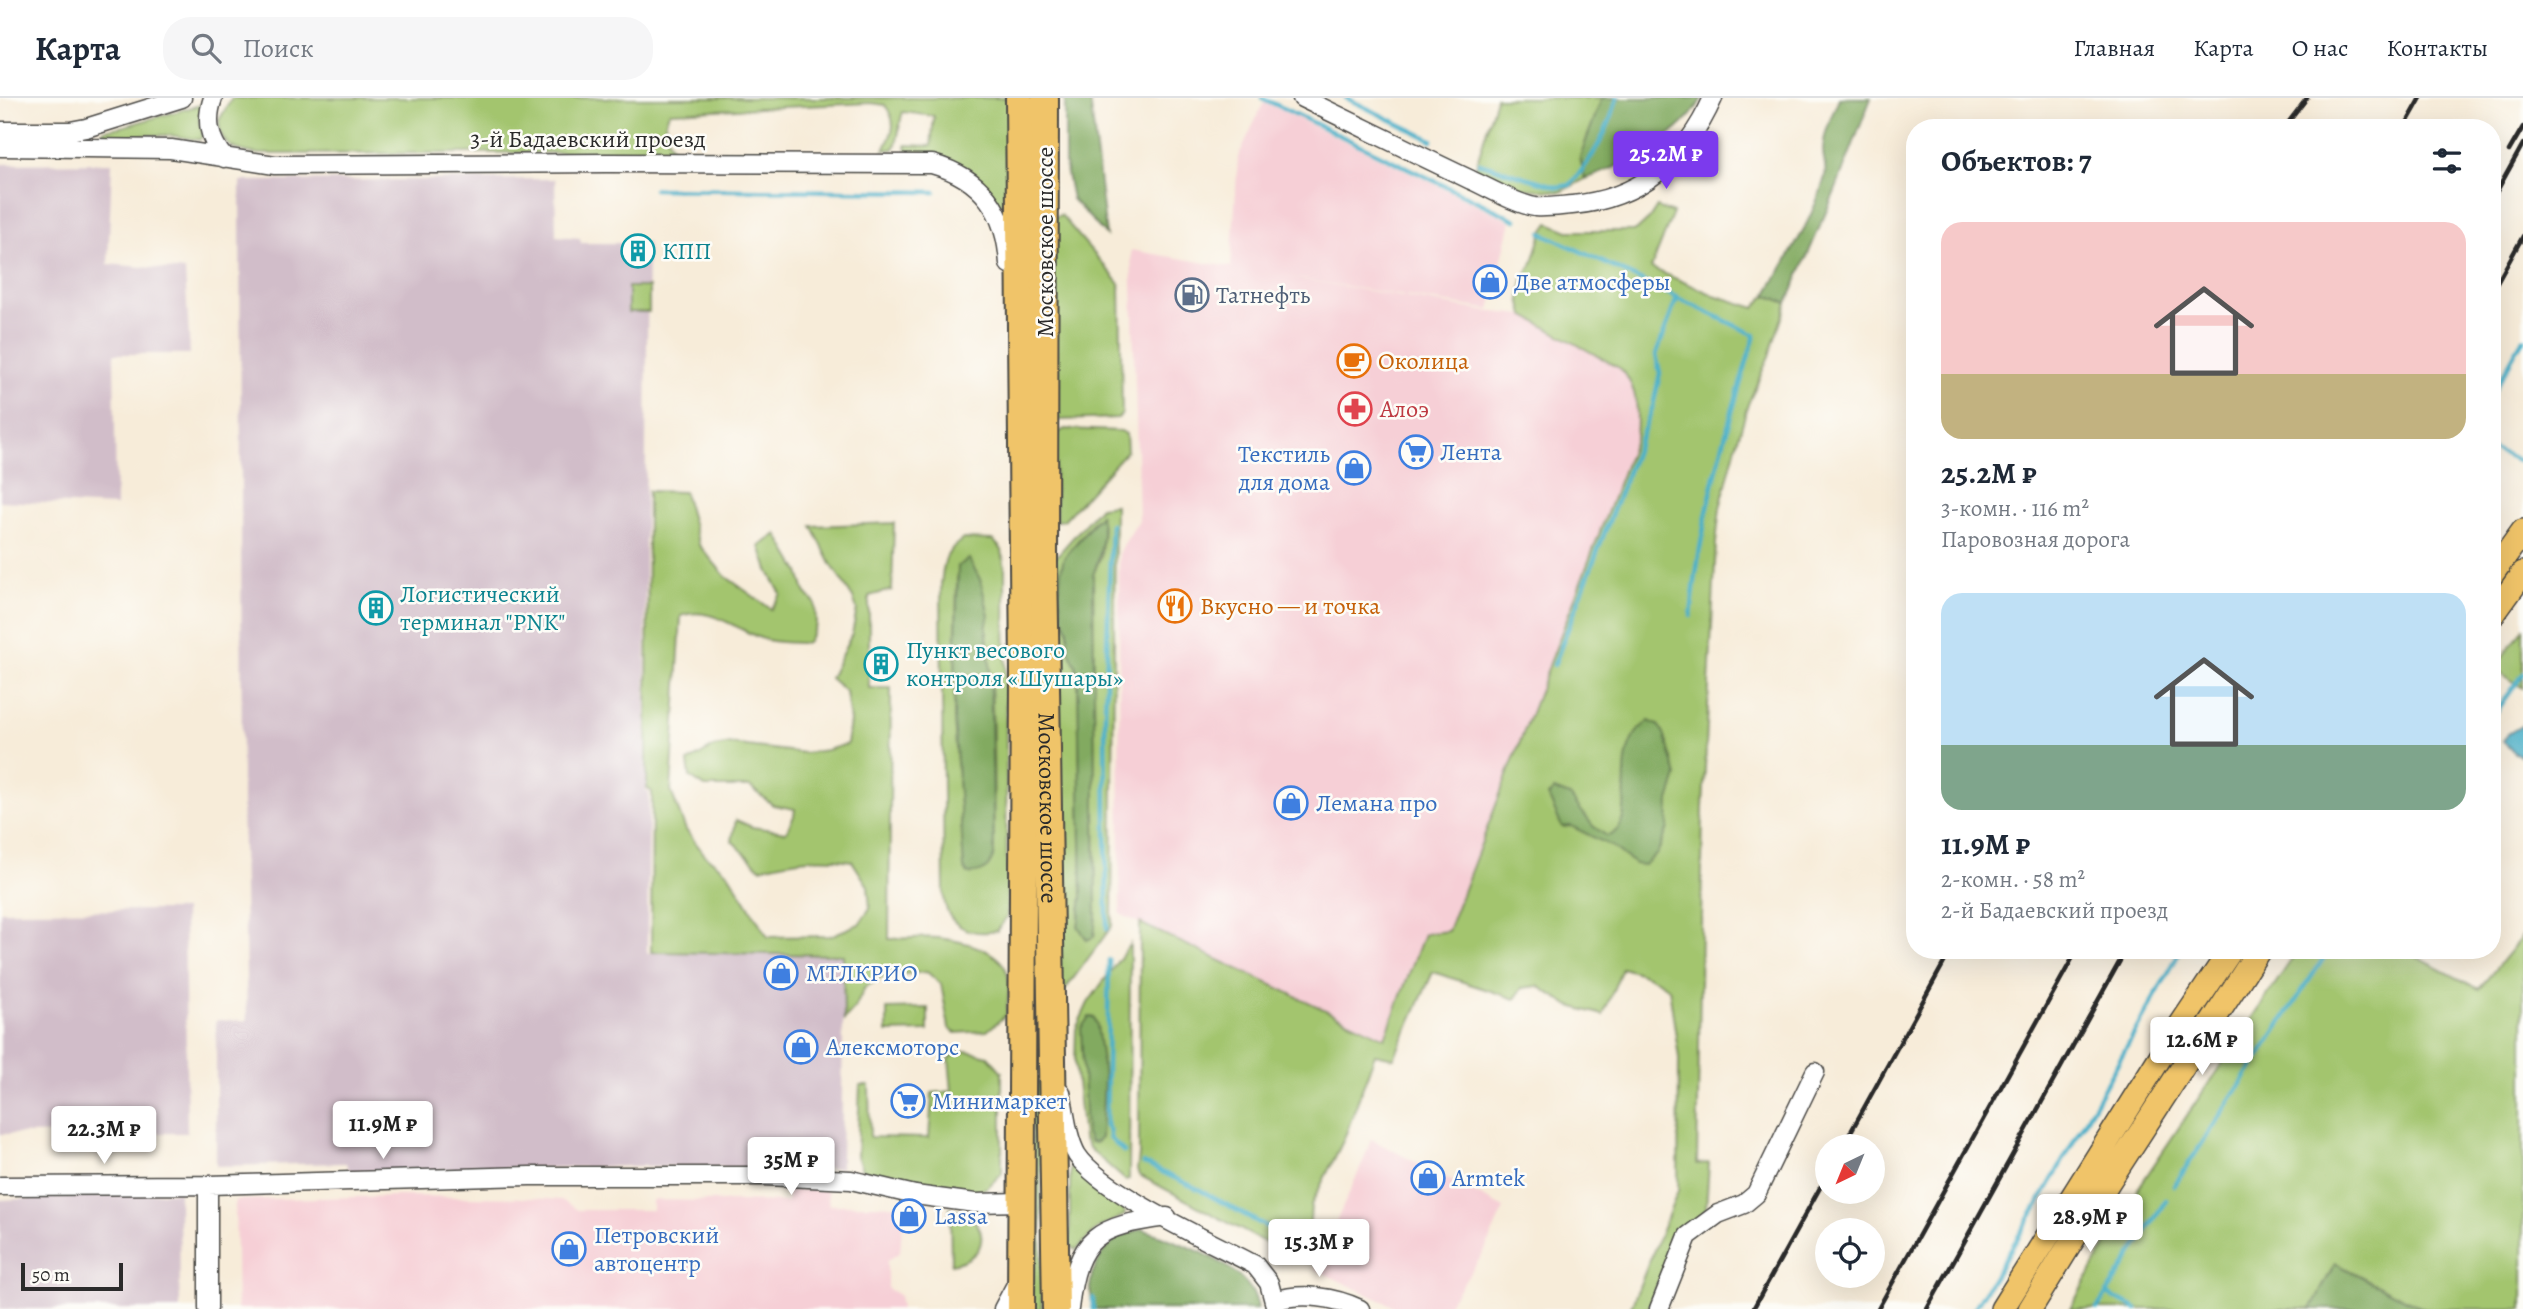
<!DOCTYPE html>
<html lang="ru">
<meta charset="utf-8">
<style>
body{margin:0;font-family:Alegreya,serif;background:#f6f6f7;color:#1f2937;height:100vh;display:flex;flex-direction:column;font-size:26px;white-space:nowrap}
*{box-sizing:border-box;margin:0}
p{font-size:23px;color:#747a83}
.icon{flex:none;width:38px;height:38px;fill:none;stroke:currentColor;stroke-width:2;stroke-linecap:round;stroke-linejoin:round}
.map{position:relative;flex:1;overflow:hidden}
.details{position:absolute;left:1906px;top:21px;width:595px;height:840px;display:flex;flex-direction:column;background:#fff;border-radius:28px;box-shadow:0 7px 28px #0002}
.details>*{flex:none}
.needle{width:46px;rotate:223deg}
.tools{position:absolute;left:1815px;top:1036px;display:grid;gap:14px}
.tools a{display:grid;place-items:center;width:70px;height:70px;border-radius:50%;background:#fff;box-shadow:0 7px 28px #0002;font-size:35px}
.scale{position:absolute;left:21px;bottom:18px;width:102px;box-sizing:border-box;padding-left:7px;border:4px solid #2b2b2b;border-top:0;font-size:19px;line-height:24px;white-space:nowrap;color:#2b2b2b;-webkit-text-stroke:5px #fdfcf7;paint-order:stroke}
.price{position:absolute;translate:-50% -60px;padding:0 16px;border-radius:7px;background:#fff;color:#222;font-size:23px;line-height:46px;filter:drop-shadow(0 2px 4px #0008)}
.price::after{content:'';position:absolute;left:50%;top:42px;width:21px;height:16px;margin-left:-10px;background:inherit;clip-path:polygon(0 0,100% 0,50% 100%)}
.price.selected{background:#7c3aed;color:#fff}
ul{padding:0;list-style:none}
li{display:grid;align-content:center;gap:14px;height:371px;padding:0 35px}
li span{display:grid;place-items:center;height:217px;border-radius:21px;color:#555}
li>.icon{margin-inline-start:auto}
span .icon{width:126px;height:126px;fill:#fffc;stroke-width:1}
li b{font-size:30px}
h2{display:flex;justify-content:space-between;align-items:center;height:84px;padding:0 35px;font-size:30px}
header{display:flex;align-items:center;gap:42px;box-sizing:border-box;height:98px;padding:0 35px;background:#fff;border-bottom:2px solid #e0e1e3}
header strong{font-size:33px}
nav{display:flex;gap:38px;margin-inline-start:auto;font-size:24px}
.search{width:490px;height:63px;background:#f6f6f7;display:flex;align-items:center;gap:18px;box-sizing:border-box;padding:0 24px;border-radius:28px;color:#747a83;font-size:26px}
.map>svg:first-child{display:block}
</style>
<header>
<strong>Карта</strong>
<div class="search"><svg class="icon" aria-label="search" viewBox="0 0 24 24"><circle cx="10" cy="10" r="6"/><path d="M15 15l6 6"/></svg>Поиск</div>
<nav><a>Главная</a><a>Карта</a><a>О нас</a><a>Контакты</a></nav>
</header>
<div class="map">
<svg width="2523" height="1211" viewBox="0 0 2523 1211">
<rect width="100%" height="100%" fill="#fdfcf7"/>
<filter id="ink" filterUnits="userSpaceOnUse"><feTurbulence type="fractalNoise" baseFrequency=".0143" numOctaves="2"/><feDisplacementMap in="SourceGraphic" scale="14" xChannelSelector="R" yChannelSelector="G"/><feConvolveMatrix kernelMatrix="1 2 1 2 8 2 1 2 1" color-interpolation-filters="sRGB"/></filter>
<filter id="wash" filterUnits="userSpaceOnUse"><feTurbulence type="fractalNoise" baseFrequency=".00686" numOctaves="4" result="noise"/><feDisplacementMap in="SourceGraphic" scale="28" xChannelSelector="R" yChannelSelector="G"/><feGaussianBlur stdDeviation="1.57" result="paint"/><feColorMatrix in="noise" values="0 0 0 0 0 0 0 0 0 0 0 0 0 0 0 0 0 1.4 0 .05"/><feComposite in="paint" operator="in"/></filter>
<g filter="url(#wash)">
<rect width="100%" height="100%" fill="#f7ecd9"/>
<path fill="#f6cfd6" d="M1264 4 1511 123 1490 212 1260 174 1484 213 1524 217 1621 271 1630 282 1636 296 1638 315 1636 339 1447 834 1424 836 1385 941 1120 816 1119 454 1139 422 1131 152 1231 169 1238 59Z
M1371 1041 1504 1110 1483 1156 1445 1211H1399L1315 1171 1363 1064Z
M788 1092H827L829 1107H914L915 1128 902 1129 900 1154 887 1163V1190L899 1197 901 1211H237L235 1102 401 1098 529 1100 561 1102 578 1112H652V1102L787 1104Z"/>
<path fill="#d1bdc9" d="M112 65 108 166 185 173 190 256H114L116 408 0 403V66Z
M555 81 556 138 580 140 581 145H648L645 452 646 693 649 694 647 855 844 857 841 1070 642 1068 349 1073 346 1065 216 1068V922L247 923 242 706 240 83Z
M184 812 187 1035 0 1036V813Z
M179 1094 180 1211H0V1102Z"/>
<path fill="#a3c56e" stroke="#67784c" stroke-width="2" fill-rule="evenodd" d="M232 0H1009V116H1006C974 70 963 58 907 54L906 47 931 48 934 18 903 14C898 27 900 39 894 51L884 52C893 34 898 25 885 7L871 5 670 14C660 29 668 40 674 54L260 56C237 54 219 49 219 22Z
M1496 0H1602L1580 59 1585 81 1561 94 1518 90 1475 71Z
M200 7 202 9 199 22 203 38 199 42 168 37 102 38 104 32 125 28Z
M1657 109 1673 115 1651 170 1714 197 1755 210 1766 197 1787 205 1769 258 1748 306 1736 348 1720 410 1716 445 1703 710 1697 1066 1709 1065 1706 1111 1677 1140 1664 1168 1648 1211H1630L1678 1093 1679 960 1669 890C1654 879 1640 875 1622 870L1603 917 1570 908 1538 888 1522 890 1515 901 1433 874 1394 960 1375 956 1344 1041 1311 1107 1308 1151 1301 1158 1294 1160 1139 1077 1137 1072 1139 1057 1140 825 1385 940 1424 836 1448 833 1636 339C1638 313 1639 292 1621 271L1524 217 1520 201 1524 178 1532 167 1542 135 1549 125 1568 133H1636L1649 121Z
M1061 117 1120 186 1122 316 1118 320 1059 322 1050 315 1054 119Z
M628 189H649V214H628Z
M1065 331 1121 333 1126 336 1127 353 1064 422 1056 423 1054 346 1059 334Z
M648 393 684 394 699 447 725 478 771 511 781 496 768 472 760 448 777 436 799 474 805 494 815 505 816 527 807 545C794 545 777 545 763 541 737 532 709 507 681 518L671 693 686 732 705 757 728 775 768 839 830 838 859 826 870 810 868 788 852 763C817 758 794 761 760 770L732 743 736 722 752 729 786 734 794 718 795 711 773 707 750 689H705L690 679 688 664 714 649 731 646 804 655 827 652 847 646 850 623 846 594 830 580 852 536 857 511 853 500 831 466 812 428 894 425 892 492 869 498V590H891L889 841C905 841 923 838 939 840 961 843 1003 851 1008 878 1011 890 1007 905 1006 917L987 933 955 935 949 930 941 886 927 874 885 878 865 889 855 910 844 922 843 857 651 854 652 694 647 690Z
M1115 407 1112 828 1064 893 1060 892 1053 462 1100 409ZM1095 421 1103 429 1101 458 1093 477 1096 819 1079 818 1082 800 1078 582 1076 568 1068 550V531L1064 522 1059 496 1061 473 1064 460Z
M963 441 993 442 1002 452 1005 471 1007 819 997 833C970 838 946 829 944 798L941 486C944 463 944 455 963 441ZM957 480 983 494C990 514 985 518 987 536 995 609 993 684 994 757L964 770 954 619Z
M2523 531V590L2494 570Z
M2523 837V1211H2070L2137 1092 2298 852H2403L2479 891Z
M1130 846 1129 1081 1125 1082 1090 1051 1083 1040 1075 965 1076 931 1088 905Z
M928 910V933L887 934V911Z
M967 953 988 958 1002 974V1075L988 1089 972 1097 915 1091 862 1072 857 1058 860 987H869L870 1039 929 1040 932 995 952 993 949 961 957 954Z
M1032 984H1040L1042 1211H1031Z
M1073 1068 1124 1110 1125 1117 1098 1130 1076 1152 1070 1148V1071Z
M950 1110C988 1116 995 1160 951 1166Z"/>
<path fill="#82aa61" stroke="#566a46" stroke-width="2" d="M1065 0H1090L1106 137 1072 101 1065 66Z
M1602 0H1702C1684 38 1623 68 1585 81L1580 59Z
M1839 0H1871L1836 91 1787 205 1766 197C1788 160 1813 121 1825 79 1827 69 1823 62 1823 52 1824 34 1832 17 1839 0Z
M1100 417C1105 438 1101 457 1093 477L1096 819 1094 839 1087 842 1078 828 1082 800 1078 582 1076 568 1068 550V531L1062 518 1059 496 1061 473 1064 460Z
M969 461 980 481 989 517 986 530 990 566 994 757C989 772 983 775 968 776L964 770 954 619 958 468Z
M1649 623 1658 627 1664 635 1677 678 1669 703 1668 730 1657 756 1644 767 1635 766 1613 749 1571 728 1562 729 1548 698 1554 692 1570 698 1593 728 1607 738C1645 727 1602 654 1649 623Z
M1089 919H1094L1097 927 1104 979 1101 1040 1095 1045 1090 1044 1086 1036 1081 930Z
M1142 1131C1178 1144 1254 1168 1258 1211H1093L1090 1190 1092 1176 1102 1156 1118 1139Z
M2335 1165 2424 1211H2311Z"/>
<path fill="#4ab0c9" stroke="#3a6e7a" stroke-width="2" d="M2523 627V658L2514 655 2503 643 2508 636Z"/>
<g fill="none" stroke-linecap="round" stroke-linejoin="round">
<path stroke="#4ab0c9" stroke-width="4.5" d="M1262 0 1516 122
M1346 0 1432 42
M1479 65 1558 89 1570 87C1591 63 1609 32 1617 0
M654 91 935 94
M1542 135 1755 237C1726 331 1700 420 1691 518
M2492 296 2523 241
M2492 350 2523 365
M1554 567 1653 308 1660 275 1656 257 1677 200
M2492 620 2523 576
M1107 831 1105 617 1111 426
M1109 862 1106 1027 1110 1033V1040L1124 1054
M1143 1065 1200 1092 1292 1143
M2174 1088 2329 852
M2107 1196 2137 1211
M1093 1211V1200
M1974 1211 2042 1100 2181 852
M2097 1211 2166 1102"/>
</g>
</g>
<g filter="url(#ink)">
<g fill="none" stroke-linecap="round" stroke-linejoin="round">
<defs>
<path id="minor" d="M213 0C205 23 209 41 224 60
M1302 0C1358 27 1414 55 1471 82 1489 90 1516 106 1535 109 1547 110 1560 108 1572 107 1640 101 1686 61 1713 0
M0 33H70L86 30 182 0
M0 49 171 51 275 67 606 65 932 66C983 80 1006 114 1009 166
M1061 994C1065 1013 1067 1040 1077 1057 1102 1095 1212 1144 1255 1167L1269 1185 1276 1211
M0 1088 208 1087 530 1078H766L851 1082 915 1097 975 1105 1022 1104
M1275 1203C1301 1194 1335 1199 1360 1211
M208 1211V1087
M1003 1211 1019 1181
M1069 1211C1077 1137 1098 1128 1167 1119
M1659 1211 1688 1138 1718 1116 1744 1106 1756 1096 1815 974"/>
<path id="major" d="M2492 476 2523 433
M2492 518 2523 475
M2002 1211 2176 934 2231 852
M2030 1211 2109 1083 2259 852"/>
<g id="highway">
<path d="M1019 0 1024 576 1021 1211"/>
<path id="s1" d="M1045 0 1044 465 1056 1211"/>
</g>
</defs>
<use href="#minor" stroke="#4a4845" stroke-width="21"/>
<use href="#major" stroke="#4a4845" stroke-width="26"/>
<use href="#highway" stroke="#4a4845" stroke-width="30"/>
<use href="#minor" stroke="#fff" stroke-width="18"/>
<use href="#major" stroke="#f0c469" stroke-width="23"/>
<use href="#highway" stroke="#f0c469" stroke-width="26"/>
<path stroke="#2b2b2b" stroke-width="4.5" d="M2284 30 2307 0
M2404 30 2421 0
M2509 53 2523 29
M2492 102 2523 46
M2492 194 2523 138
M1843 1048 1951 852
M1753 1211 1827 1077
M1878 1211 2077 852
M1927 1211 2126 852"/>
</g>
</g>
<defs>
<symbol id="building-ring" viewBox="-11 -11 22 22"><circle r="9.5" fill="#fdfcf7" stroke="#0f9aa8" stroke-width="1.5"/><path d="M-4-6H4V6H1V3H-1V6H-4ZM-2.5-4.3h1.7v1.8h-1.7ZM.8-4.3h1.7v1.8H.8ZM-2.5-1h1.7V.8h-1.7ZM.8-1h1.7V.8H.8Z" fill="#0f9aa8"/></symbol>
<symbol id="shop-ring" viewBox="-11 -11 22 22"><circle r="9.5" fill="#fdfcf7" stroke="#3f7fe0" stroke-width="1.5"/><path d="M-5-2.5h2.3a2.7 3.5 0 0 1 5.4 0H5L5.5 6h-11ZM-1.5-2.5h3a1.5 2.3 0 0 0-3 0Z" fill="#3f7fe0"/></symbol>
<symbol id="fuel-ring" viewBox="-11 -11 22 22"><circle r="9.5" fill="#fdfcf7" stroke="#5c6f8a" stroke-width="1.5"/><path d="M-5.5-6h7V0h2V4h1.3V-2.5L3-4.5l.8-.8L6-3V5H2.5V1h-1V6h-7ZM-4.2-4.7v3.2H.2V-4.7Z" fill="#5c6f8a"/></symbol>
<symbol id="cafe-ring" viewBox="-11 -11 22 22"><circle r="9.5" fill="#fdfcf7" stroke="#e8710a" stroke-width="1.5"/><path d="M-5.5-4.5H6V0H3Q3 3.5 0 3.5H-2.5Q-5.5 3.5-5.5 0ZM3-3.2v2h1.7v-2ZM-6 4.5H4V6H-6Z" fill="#e8710a"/></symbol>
<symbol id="pharmacy-ring" viewBox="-11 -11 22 22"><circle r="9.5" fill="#fdfcf7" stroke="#e0444e" stroke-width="1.5"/><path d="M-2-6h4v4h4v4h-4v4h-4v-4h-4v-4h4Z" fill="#e0444e"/></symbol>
<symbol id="supermarket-ring" viewBox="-11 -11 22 22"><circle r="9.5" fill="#fdfcf7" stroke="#3f7fe0" stroke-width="1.5"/><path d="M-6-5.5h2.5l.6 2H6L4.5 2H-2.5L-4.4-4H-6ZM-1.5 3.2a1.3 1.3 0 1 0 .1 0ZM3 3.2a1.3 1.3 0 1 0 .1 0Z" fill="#3f7fe0"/></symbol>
<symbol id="restaurant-ring" viewBox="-11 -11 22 22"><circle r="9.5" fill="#fdfcf7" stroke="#e8710a" stroke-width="1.5"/><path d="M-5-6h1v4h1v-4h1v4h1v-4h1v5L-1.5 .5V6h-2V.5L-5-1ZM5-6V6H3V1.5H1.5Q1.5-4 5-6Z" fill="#e8710a"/></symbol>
</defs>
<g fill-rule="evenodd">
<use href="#building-ring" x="619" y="134" width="38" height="38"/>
<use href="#shop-ring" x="1471" y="165" width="38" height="38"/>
<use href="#fuel-ring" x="1173" y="178" width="38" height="38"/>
<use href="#cafe-ring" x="1335" y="244" width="38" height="38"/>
<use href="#pharmacy-ring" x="1336" y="292" width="38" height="38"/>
<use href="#supermarket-ring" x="1397" y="335" width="38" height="38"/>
<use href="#shop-ring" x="1335" y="351" width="38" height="38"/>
<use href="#restaurant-ring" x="1156" y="489" width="38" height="38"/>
<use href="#building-ring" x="357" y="491" width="38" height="38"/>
<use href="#building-ring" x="862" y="547" width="38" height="38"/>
<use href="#shop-ring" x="1272" y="686" width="38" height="38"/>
<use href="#shop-ring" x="762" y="856" width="38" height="38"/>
<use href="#shop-ring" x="782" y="930" width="38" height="38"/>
<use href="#supermarket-ring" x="889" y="984" width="38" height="38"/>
<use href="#shop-ring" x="1409" y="1061" width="38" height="38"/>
<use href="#shop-ring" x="890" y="1099" width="38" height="38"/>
<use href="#shop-ring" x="550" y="1132" width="38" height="38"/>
</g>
<g text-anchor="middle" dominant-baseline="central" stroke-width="5" stroke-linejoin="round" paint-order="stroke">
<g font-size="24" fill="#2b2b2b" stroke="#fdfcf7">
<text x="588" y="41">3-й Бадаевский проезд</text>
<text transform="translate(1045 144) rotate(-90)">Московское шоссе</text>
<text stroke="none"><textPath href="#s1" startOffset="710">Московское шоссе</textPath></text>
</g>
<g font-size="24" fill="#0d838f" stroke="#fdfcf7" text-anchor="start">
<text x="662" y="153">КПП</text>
<text x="400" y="496">Логистический<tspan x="400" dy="28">терминал "PNK"</tspan></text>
<text x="906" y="552">Пункт весового<tspan x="906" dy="28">контроля «Шушары»</tspan></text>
</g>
<g font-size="24" fill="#366cbe" stroke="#fdfcf7" text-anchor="start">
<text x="1514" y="184">Две атмосферы</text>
<text x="1440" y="354">Лента</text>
<text x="1330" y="356" text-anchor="end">Текстиль<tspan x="1330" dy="28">для дома</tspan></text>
<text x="1316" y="705">Лемана про</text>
<text x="806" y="875">МТЛКРИО</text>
<text x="826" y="949">Алексмоторс</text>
<text x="932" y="1003">Минимаркет</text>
<text x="1452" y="1080">Armtek</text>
<text x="934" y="1118">Lassa</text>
<text x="594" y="1137">Петровский<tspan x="594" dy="28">автоцентр</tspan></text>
</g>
<g font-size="24" fill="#4e5e75" stroke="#fdfcf7" text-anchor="start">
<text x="1216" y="197">Татнефть</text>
</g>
<g font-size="24" fill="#c56008" stroke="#fdfcf7" text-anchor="start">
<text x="1378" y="263">Околица</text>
<text x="1200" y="508">Вкусно — и точка</text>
</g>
<g font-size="24" fill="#be3a42" stroke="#fdfcf7" text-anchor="start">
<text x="1380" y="311">Алоэ</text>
</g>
</g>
</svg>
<div class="tools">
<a><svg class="needle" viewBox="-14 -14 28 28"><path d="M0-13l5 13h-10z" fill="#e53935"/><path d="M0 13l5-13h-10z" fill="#747a83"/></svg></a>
<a><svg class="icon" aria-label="locate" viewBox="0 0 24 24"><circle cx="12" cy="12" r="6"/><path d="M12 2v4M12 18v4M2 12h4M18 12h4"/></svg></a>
</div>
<div class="scale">50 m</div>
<b class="price selected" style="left:1666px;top:93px">25.2M ₽</b>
<b class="price" style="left:2202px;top:979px">12.6M ₽</b>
<b class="price" style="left:383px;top:1063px">11.9M ₽</b>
<b class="price" style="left:104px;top:1068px">22.3M ₽</b>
<b class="price" style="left:791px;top:1099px">35M ₽</b>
<b class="price" style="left:2090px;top:1156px">28.9M ₽</b>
<b class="price" style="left:1319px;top:1181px">15.3M ₽</b>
<section class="details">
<h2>Объектов: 7<svg class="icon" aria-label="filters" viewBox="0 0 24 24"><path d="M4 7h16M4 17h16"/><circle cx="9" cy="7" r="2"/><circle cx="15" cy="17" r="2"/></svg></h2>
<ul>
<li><span style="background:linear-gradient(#f6c9c9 70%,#c2b280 0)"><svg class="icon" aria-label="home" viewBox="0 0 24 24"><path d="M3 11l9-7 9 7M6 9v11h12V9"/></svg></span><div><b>25.2M ₽</b><p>3-комн. · 116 m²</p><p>Паровозная дорога</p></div></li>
<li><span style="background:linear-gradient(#bfe0f5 70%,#7fa58c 0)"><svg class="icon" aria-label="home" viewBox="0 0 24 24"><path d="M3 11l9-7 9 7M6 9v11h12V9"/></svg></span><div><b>11.9M ₽</b><p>2-комн. · 58 m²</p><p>2-й Бадаевский проезд</p></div></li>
</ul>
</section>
</div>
